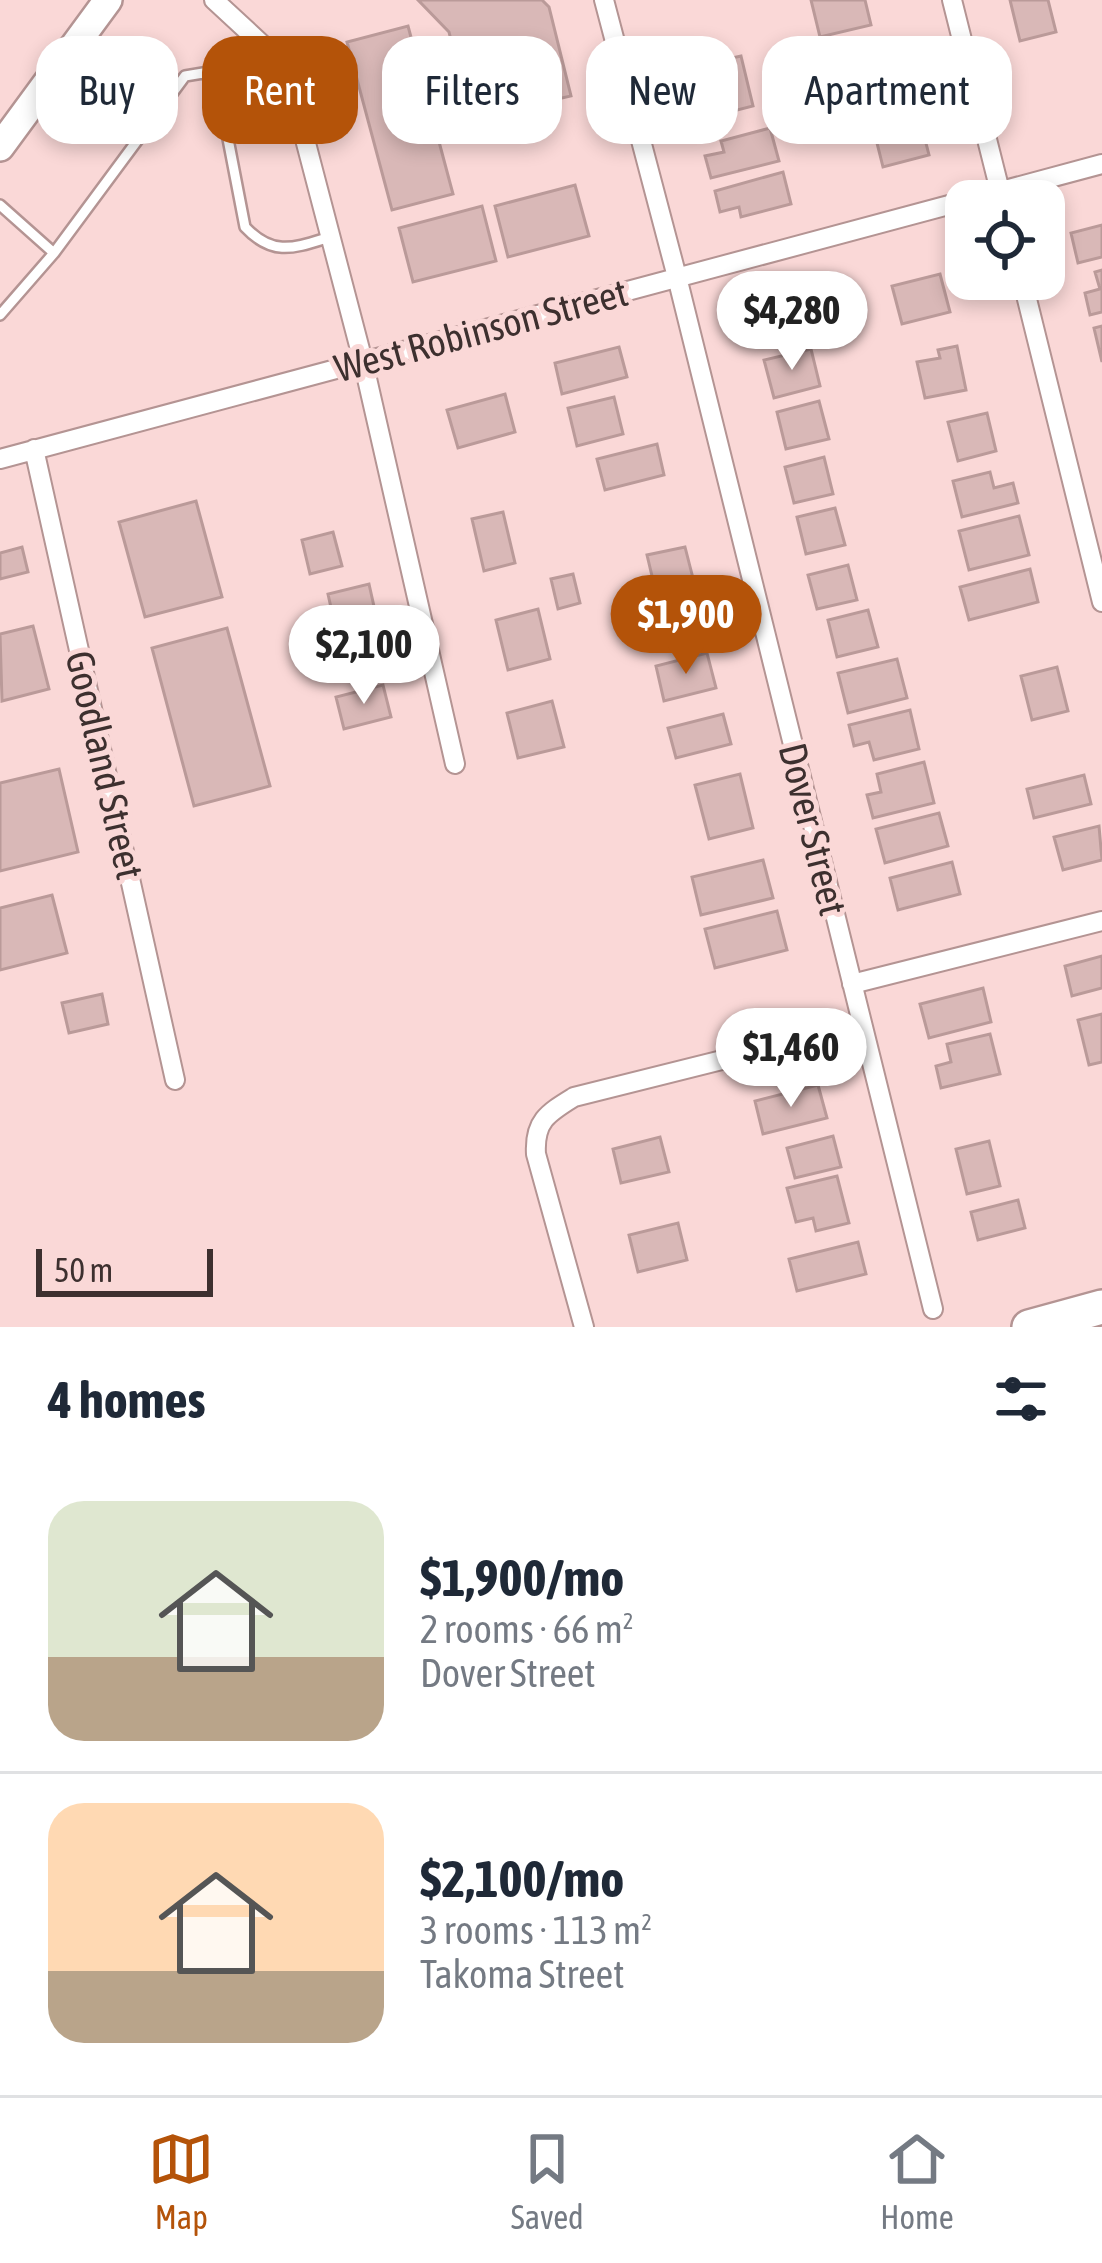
<!DOCTYPE html>
<meta charset="utf-8">
<style>
body{margin:0;font-family:"Asap Condensed",sans-serif;background:#f2f2f3;color:#1f2937;height:100vh;display:flex;flex-direction:column;font-size:45px;white-space:nowrap}
*{box-sizing:border-box;margin:0}
p{font-size:39px;color:#747a83}
.icon{flex:none;width:66px;height:66px;fill:none;stroke:currentColor;stroke-width:2;stroke-linecap:round;stroke-linejoin:round}
.map{position:relative;height:1327px;overflow:hidden}
.side{display:flex;flex-direction:column;background:#fff;flex:1}
.side>*{flex:none}
.banner{position:absolute;left:36px;top:36px;width:1032px;height:108px;display:flex;gap:24px}
.buttons{position:absolute;left:945px;top:180px;display:grid;gap:24px}
.buttons a{display:grid;place-items:center;width:120px;height:120px;border-radius:24px;background:#fff;box-shadow:0 6px 18px #0003;font-size:60px}
.scale{position:absolute;left:36px;bottom:30px;width:177px;box-sizing:border-box;padding-left:12px;border:6px solid #3d302f;border-top:0;font-size:33px;line-height:42px;white-space:nowrap;color:#3d302f;-webkit-text-stroke:9px #fad8d7;paint-order:stroke}
.price{position:absolute;translate:-50% -102px;padding:0 27px;border-radius:42px;background:#fff;color:#222;font-size:39px;line-height:78px;filter:drop-shadow(0 3px 6px #0008)}
.price::after{content:'';position:absolute;left:50%;top:72px;width:36px;height:27px;margin-left:-18px;background:inherit;clip-path:polygon(0 0,100% 0,50% 100%)}
.price.active{background:#b45309;color:#fff}
ul{padding:0;list-style:none}
li{display:flex;align-items:center;gap:36px;height:300px;padding:0 48px}
li+li{border-top:3px solid #e0e1e3}
li span{display:grid;place-items:center;flex:none;width:336px;height:240px;border-radius:36px;color:#555}
li>.icon{margin-inline-start:auto}
span .icon{width:144px;height:144px;fill:#fffc;stroke-width:1}
li b{font-size:51px}
h2{display:flex;justify-content:space-between;align-items:center;height:144px;padding:0 48px;font-size:51px}
.tag{padding:0 42px;border-radius:36px;background:#fff;box-shadow:0 6px 18px #0003;font-size:42px;line-height:108px}
.tag.active{background:#b45309;color:#fff}
.tab-bar{display:flex;justify-content:space-around;align-items:center;height:168px;border-top:3px solid #e0e1e3;background:#fff;font-size:33px;color:#747a83}
.tab-bar a{display:grid;justify-items:center;gap:6px}
.tab-bar .active{color:#b45309}
.map>svg:first-child{display:block}
</style>
<div class="map">
<svg width="1102" height="1327" viewBox="0 0 1102 1327">
<rect width="100%" height="100%" fill="#fad8d7"/>
<path fill="#d9b8b7" stroke="#ba9a99" stroke-width="3" d="M418 0H542L549 7 571 96 470 119 449 32Z
M811 0H865L871 25 820 37Z
M1010 0H1048L1056 32 1020 41Z
M408 26 453 194 392 210 347 42Z
M875 38 884 77 832 90 822 51Z
M741 56 753 106 718 115 705 64Z
M920 120 929 155 883 167 874 131Z
M770 128 779 161 711 178 705 156 724 152 721 141Z
M783 172 791 204 741 217 739 207 720 212 715 191Z
M575 185 589 236 508 257 495 206Z
M482 206 496 261 413 282 399 228Z
M1102 225V257L1078 263 1071 233Z
M1102 270V312L1090 315 1085 293 1100 289 1095 272Z
M940 274 950 312 902 324 892 286Z
M1102 326V362L1094 328Z
M957 346 966 390 925 398 917 362 940 358 938 350Z
M619 347 627 377 562 394 555 363Z
M811 349 820 386 774 398 764 360Z
M505 394 515 432 458 448 447 410Z
M614 397 623 434 577 446 568 408Z
M819 401 829 439 786 449 777 412Z
M987 413 996 451 958 461 948 422Z
M657 444 664 475 605 490 597 459Z
M824 457 833 494 794 503 785 467Z
M990 472 994 488 1013 483 1018 503 962 517 953 481Z
M196 501 222 597 145 617 119 522Z
M835 508 845 545 806 554 797 517Z
M503 512 515 563 484 571 472 519Z
M1019 516 1029 555 969 570 959 531Z
M333 532 342 566 310 574 302 540Z
M22 547 28 572 0 579V553Z
M685 547 695 586 641 598 637 580 652 576 647 555Z
M848 565 857 600 817 609 808 575Z
M1030 569 1038 602 969 620 960 587Z
M573 574 580 603 558 609 551 579Z
M369 584 375 611 334 621 328 594Z
M700 603 708 634 650 648 642 617Z
M538 609 550 659 508 670 496 620Z
M868 610 878 647 837 657 828 620Z
M33 626 49 689 2 701 0 634Z
M227 628 270 786 194 806 152 648Z
M707 653 716 688 664 701 656 666Z
M897 659 907 698 848 713 838 673Z
M1057 667 1068 711 1032 720 1021 676Z
M383 685 391 717 344 729 336 697Z
M552 701 564 747 518 758 507 713Z
M910 710 919 749 874 760 869 742 854 746 849 725Z
M723 714 731 744 676 758 668 728Z
M924 762 934 803 873 818 867 795 881 792 877 774Z
M59 769 78 852 0 871V783Z
M740 774 753 828 709 839 695 785Z
M1084 775 1091 804 1034 818 1027 789Z
M939 813 948 846 885 863 876 829Z
M1099 826 1102 860 1063 870 1054 837Z
M763 860 773 898 701 915 692 877Z
M952 862 960 894 898 910 890 878Z
M52 895 67 953 0 970V908Z
M777 911 787 950 715 968 705 929Z
M1102 956V988L1072 996 1065 966Z
M983 988 991 1022 929 1038 920 1004Z
M102 994 108 1024 69 1033 62 1003Z
M1102 1014V1062L1089 1065 1078 1020Z
M990 1034 1000 1074 941 1088 936 1066 951 1062 947 1044Z
M818 1085 827 1118 763 1134 755 1101Z
M833 1136 841 1167 795 1178 787 1148Z
M660 1137 669 1172 621 1183 613 1149Z
M989 1141 1000 1186 967 1194 956 1149Z
M837 1176 849 1223 816 1231 813 1218 796 1222 787 1188Z
M1018 1200 1025 1228 978 1240 971 1212Z
M678 1223 687 1260 638 1272 629 1235Z
M858 1242 866 1274 797 1291 789 1259Z"/>
<g fill="none" stroke-linecap="round" stroke-linejoin="round">
<defs>
<path id="lane" d="M0 205 54 253 185 76 203 73 217 82 245 227C273 257 294 248 330 237
M0 315 54 253"/>
<path id="street" d="M214 0 267 49 290 82 363 361 455 764
M604 0 677 277 933 1309
M952 0 1002 199
M1022 279 1102 602
M34 449 175 1080
M0 459 1102 164
M852 984 1102 921
M584 1327 536 1154C534 1121 548 1113 574 1097L862 1025"/>
<path id="secondary" d="M0 147 108 0"/>
<path id="highway" d="M1029 1327 1102 1307"/>
</defs>
<use href="#lane" stroke="#b49493" stroke-width="14"/>
<use href="#street" stroke="#b49493" stroke-width="22"/>
<use href="#secondary" stroke="#b49493" stroke-width="32"/>
<use href="#highway" stroke="#b49493" stroke-width="38"/>
<use href="#lane" stroke="#fff" stroke-width="9"/>
<use href="#street" stroke="#fff" stroke-width="18"/>
<use href="#secondary" stroke="#fff" stroke-width="27"/>
<use href="#highway" stroke="#fff" stroke-width="33"/>
</g>
<g text-anchor="middle" dominant-baseline="central" stroke-width="10" stroke-linejoin="round" paint-order="stroke">
<g font-size="39" fill="#3d302f" stroke="#fad8d7">
<text transform="translate(481 330) rotate(-15)">West Robinson Street</text>
<text transform="translate(105 765) rotate(77)">Goodland Street</text>
<text transform="translate(813 829) rotate(76)">Dover Street</text>
</g>
</g>
</svg>
<div class="buttons">
<a><svg class="icon" aria-label="locate" viewBox="0 0 24 24"><circle cx="12" cy="12" r="6"/><path d="M12 2v4M12 18v4M2 12h4M18 12h4"/></svg></a>
</div>
<div class="scale">50 m</div>
<b class="price" style="left:792px;top:373px">$4,280</b>
<b class="price active" style="left:686px;top:677px">$1,900</b>
<b class="price" style="left:364px;top:707px">$2,100</b>
<b class="price" style="left:791px;top:1110px">$1,460</b>
<div class="banner">
<a class="tag">Buy</a>
<a class="tag active">Rent</a>
<a class="tag">Filters</a>
<a class="tag">New</a>
<a class="tag">Apartment</a>
</div>
</div>
<section class="side">
<h2>4 homes<svg class="icon" aria-label="filters" viewBox="0 0 24 24"><path d="M4 7h16M4 17h16"/><circle cx="9" cy="7" r="2"/><circle cx="15" cy="17" r="2"/></svg></h2>
<ul>
<li><span style="background:linear-gradient(#dfe7d0 65%,#b9a48a 0)"><svg class="icon" aria-label="home" viewBox="0 0 24 24"><path d="M3 11l9-7 9 7M6 9v11h12V9"/></svg></span><div><b>$1,900/mo</b><p>2 rooms · 66 m²</p><p>Dover Street</p></div></li>
<li><span style="background:linear-gradient(#ffd9b3 70%,#b9a48a 0)"><svg class="icon" aria-label="home" viewBox="0 0 24 24"><path d="M3 11l9-7 9 7M6 9v11h12V9"/></svg></span><div><b>$2,100/mo</b><p>3 rooms · 113 m²</p><p>Takoma Street</p></div></li>
</ul>
</section>
<nav class="tab-bar">
<a class="active"><svg class="icon" aria-label="map" viewBox="0 0 24 24"><path d="M3 6l6-2 6 2 6-2v14l-6 2-6-2-6 2zM9 4v14M15 6v14"/></svg>Map</a>
<a><svg class="icon" aria-label="saved" viewBox="0 0 24 24"><path d="M7 4h10v16l-5-4-5 4z"/></svg>Saved</a>
<a><svg class="icon" aria-label="home" viewBox="0 0 24 24"><path d="M3 11l9-7 9 7M6 9v11h12V9"/></svg>Home</a>
</nav>
